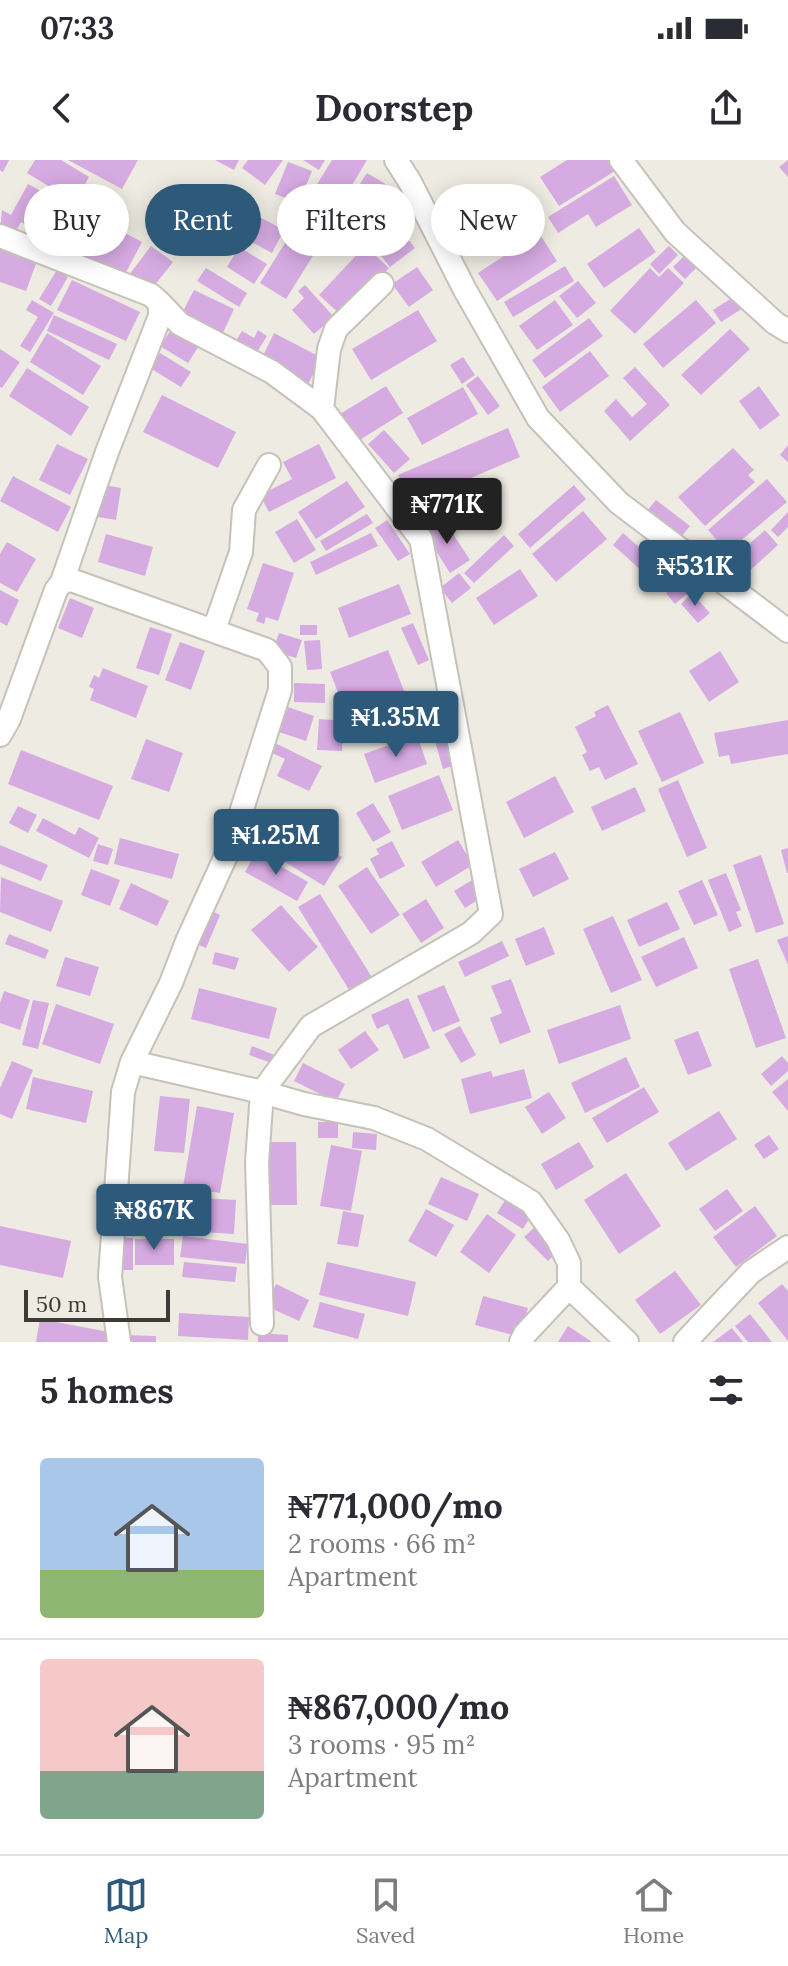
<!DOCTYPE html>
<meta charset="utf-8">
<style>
body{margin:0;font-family:Lora,serif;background:#f2f2f3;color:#2b2b33;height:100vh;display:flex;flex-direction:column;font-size:30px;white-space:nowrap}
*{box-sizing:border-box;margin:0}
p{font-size:26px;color:#7c7c81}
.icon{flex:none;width:44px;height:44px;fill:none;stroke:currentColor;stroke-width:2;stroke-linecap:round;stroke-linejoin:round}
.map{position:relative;height:1182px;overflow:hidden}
.panel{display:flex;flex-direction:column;background:#fff;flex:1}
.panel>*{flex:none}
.hud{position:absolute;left:24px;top:24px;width:740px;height:72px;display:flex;gap:16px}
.scale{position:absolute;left:24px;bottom:20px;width:146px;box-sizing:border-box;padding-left:8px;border:4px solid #3c3b38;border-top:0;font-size:22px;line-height:28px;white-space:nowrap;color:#3c3b38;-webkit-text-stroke:6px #eeebe2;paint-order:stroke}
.price{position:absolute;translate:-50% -68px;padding:0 18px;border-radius:8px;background:#2d5a7a;color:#fff;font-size:26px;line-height:52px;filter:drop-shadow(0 2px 4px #0008)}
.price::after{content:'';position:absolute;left:50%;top:48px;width:24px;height:18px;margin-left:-12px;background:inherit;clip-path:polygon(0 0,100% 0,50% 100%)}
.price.on{background:#222;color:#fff}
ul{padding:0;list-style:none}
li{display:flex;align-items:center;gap:24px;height:200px;padding:0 40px}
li+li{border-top:2px solid #e1e1e2}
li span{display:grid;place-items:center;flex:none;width:224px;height:160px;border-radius:8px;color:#555}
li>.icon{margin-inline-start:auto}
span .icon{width:96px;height:96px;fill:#fffc;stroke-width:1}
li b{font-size:34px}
h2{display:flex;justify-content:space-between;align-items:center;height:96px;padding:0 40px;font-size:34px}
.chip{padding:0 28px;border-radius:36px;background:#fff;box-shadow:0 4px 20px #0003;font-size:28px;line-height:72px}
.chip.on{background:#2d5a7a;color:#fff}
.status{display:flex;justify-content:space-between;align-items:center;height:56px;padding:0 40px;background:#fff;direction:ltr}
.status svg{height:22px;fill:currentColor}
header{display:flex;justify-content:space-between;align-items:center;height:104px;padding:0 40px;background:#fff;font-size:36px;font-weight:800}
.menu{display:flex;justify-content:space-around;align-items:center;height:112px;border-top:2px solid #e1e1e2;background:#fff;font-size:22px;color:#7c7c81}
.menu a{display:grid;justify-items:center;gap:4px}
.menu .on{color:#2d5a7a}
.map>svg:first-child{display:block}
</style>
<div class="status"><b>07:33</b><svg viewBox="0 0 49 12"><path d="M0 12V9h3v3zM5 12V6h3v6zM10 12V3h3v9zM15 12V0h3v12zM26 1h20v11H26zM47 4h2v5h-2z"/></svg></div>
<header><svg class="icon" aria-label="back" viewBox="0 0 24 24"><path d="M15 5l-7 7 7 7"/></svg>Doorstep<svg class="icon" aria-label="share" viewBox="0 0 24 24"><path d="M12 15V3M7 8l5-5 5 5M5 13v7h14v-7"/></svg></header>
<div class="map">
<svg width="788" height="1182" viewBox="0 0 788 1182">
<rect width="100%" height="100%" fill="#eeebe2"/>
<path fill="#d6abe2" d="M0 0H9L3 12 0 10Z
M35 0H61L89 17 75 42 27 13Z
M68 0H138L122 29Z
M215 0H239L234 10Z
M248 0H283L265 25 242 8Z
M303 0H325L319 10Z
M332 0H367L339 47 313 31Z
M567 0H609L615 11 559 46 540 17Z
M788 0V17L779 7Z
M288 2 312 11 299 43 275 34Z
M367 13 389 26 365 64 343 50Z
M614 16 632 45 596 67 588 54 558 73 548 57Z
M28 24 72 48 54 80 21 62 12 78 0 71 2 50 11 55Z
M499 26 517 60 468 85 450 52Z
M184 40 220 65 201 91 165 66Z
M310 40 341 57 325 87 294 70Z
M79 49 142 82 124 116 60 83Z
M443 50 466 88 456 93 434 55Z
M386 51 415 88 390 107 361 71Z
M256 55 284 70 272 93 244 78Z
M639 68 656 92 604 128 587 104Z
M539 73 557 101 497 141 478 113Z
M290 75 316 91 286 139 260 123Z
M151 86 173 102 150 131 129 115Z
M365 86 389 108 343 157 319 135Z
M669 86 678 95 659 114 650 104Z
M0 87 37 101 26 131 0 122Z
M239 87 267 104 254 124 227 107Z
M684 96 697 107 685 119 673 107Z
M565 106 574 121 513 157 504 142Z
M417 107 433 130 409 147 392 124Z
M206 108 247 133 239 147 197 121Z
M650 108 659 117 668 108 684 123 635 174 610 151Z
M57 110 68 117 51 146 39 139Z
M72 120 140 152 126 181 57 150Z
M578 121 596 143 577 158 559 136Z
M305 125 334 157 314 174 292 150 304 138 298 131Z
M194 130 234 149 221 177 180 157Z
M735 136 743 148 721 162 713 150Z
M32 140 54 153 30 192 20 186 38 157 26 150Z
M555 140 573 165 537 190 519 166Z
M696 140 716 163 663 208 643 184Z
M418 150 437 181 371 220 352 189Z
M54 155 117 184 109 200 47 171Z
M589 158 603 176 545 218 532 200Z
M173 167 200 184 188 203 160 186Z
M730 169 750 189 701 235 681 215Z
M258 170 267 176 252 200 231 189 242 171 254 178Z
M47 173 101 206 83 235 30 202Z
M274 173 322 198 308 224 261 200Z
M0 189 20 202 2 228 0 227Z
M590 191 609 216 560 252 542 227Z
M160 193 191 212 181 227 150 208Z
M463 197 475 215 462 224 450 205Z
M635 207 670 245 630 281 604 251 616 239 632 257 647 244 623 218Z
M27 208 89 247 71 276 9 236Z
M478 216 500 246 488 255 466 225Z
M386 226 403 253 358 281 340 254Z
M759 226 780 255 760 270 739 241Z
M463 227 478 254 422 285 407 258Z
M162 235 236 272 218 308 143 272Z
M508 268 520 297 422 339 427 352 415 357 398 315Z
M384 270 410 299 394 313 368 284Z
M57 284 88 299 70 335 39 320Z
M319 284 336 318 269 352 260 335 292 319 283 302Z
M788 285V302L780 295Z
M733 288 754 310 748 315 755 322 705 366 678 337Z
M13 316 71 347 58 372 0 341Z
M767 319 787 342 727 392 708 370Z
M347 321 365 347 316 379 298 352Z
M104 325 121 328 116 360 98 357Z
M574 325 586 339 530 388 518 374Z
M656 340 690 366 681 377 647 351Z
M583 351 607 379 556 422 532 394Z
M788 352V367L778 377 771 370Z
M367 354 373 363 326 391 320 381Z
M297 359 316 390 294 403 275 372Z
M387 360 410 394 398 401 375 368Z
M444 360 470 400 450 413 424 372Z
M765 370 778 385 746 414 732 399Z
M371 373 378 386 316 415 310 402Z
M623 373 674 418 663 430 613 385Z
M106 374 153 387 145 416 98 402Z
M504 375 514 386 474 423 464 413Z
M7 382 36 399 17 432 0 423V394Z
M263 403 294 413 278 461 266 457 264 464 256 461 259 453 247 449Z
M520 409 538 436 494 465 476 438Z
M459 413 471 428 452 443 440 428Z
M682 421 690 431 675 444 666 433Z
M399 424 411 454 349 478 338 448Z
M0 430 19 440 7 466 0 462Z
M692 433 710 453 698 463 681 444Z
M70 438 94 448 82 478 58 468Z
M413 463 429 500 418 505 401 468Z
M300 465H317V475H300Z
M150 467 172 474 159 515 136 508Z
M279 473 302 480 296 498 273 491Z
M320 480 322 509 307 510 304 481Z
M180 482 205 491 191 530 165 520Z
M388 490 410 546 352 568 330 512Z
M720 491 739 522 709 542 689 511Z
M103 508 148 526 136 558 90 540 94 529 89 527 94 515 99 518Z
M294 523 325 524V543L294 542Z
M608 545 638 604 605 620 599 607 590 611 582 595 587 592 575 567 596 556 594 552Z
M288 547 314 556 306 581 279 572Z
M680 552 704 603 662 622 638 571Z
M319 559 344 561 342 591 317 590Z
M788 560V594L731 604 729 595 719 597 714 573Z
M417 575 427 604 375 623 364 594Z
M447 577 455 605 443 609 435 581Z
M146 579 183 593 169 632 131 619Z
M275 583 322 606 309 631 277 616 285 599 270 592Z
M21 590 113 626 99 660 8 624Z
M439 615 453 650 402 670 388 636Z
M555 616 574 652 524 678 506 642Z
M678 620 707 688 687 697 658 629Z
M635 627 646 651 602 671 591 647Z
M373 643 391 672 373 682 356 653Z
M18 646 37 655 28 673 9 663Z
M277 657 342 697 324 726 259 686Z
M43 658 75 675 79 667 99 678 89 698 36 671Z
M120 678 179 694 172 719 114 704Z
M458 680 473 705 436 727 421 702Z
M392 681 405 706 380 719 370 699 379 694 376 689Z
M98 684 113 689 108 705 93 701Z
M0 685 48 705 41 721 0 704Z
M788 688V713H787L781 690Z
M256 692 308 722 297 741 245 712Z
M555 692 569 719 533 737 519 709Z
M761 695 784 764 756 773 733 705Z
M367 707 400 755 371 774 338 726Z
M91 709 120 720 110 746 81 735Z
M726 713 741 750 736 752 742 766 729 772 708 720Z
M1 717 63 741 51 772 0 752Z
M474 719 484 736 465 748 454 731Z
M702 720 718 755 694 765 678 731Z
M131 723 169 741 157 766 119 749Z
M320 734 373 819 351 833 298 747Z
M426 739 444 768 421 783 402 754Z
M667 742 680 769 639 787 627 760Z
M281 745 318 787 289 812 251 770Z
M208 749 220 755 206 788 194 783Z
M613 756 642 820 611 833 583 769Z
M544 767 555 794 526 806 515 779Z
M9 774 49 790 45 799 5 784Z
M788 776V805L777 780Z
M684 777 698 808 656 827 641 797Z
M502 781 509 796 465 817 458 802Z
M215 792 239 798 235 810 212 804Z
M65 797 99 807 90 836 56 826Z
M758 799 786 878 756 888 729 809Z
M511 819 531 872 500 884 490 858 502 853 491 826Z
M444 825 460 861 433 872 417 836Z
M199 828 277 848 269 879 191 859Z
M4 831 30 840 20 870 0 863V843Z
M408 838 430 888 404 899 388 864 377 869 371 855Z
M33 840 49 843 38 889 22 885Z
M56 844 114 864 100 904 42 884Z
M620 845 631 879 559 904 547 870Z
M460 866 476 895 461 903 444 874Z
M365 871 379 890 351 909 338 890Z
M698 871 712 906 688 915 674 880Z
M252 886 277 896 274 904 249 895Z
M782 896 788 903V911L771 926 761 914Z
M626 897 640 927 585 953 571 923Z
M12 901 33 910 12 959 0 954V928Z
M303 903 345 924 336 942 294 921Z
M524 909 532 938 470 954 461 919 491 911 493 917Z
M33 917 93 931 86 963 26 949Z
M788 919V951L772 932Z
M644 927 659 952 607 983 592 958Z
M549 932 566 958 542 974 525 947Z
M160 936 190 939 184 993 154 991Z
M197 946 234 953 220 1033 183 1027Z
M719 951 737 979 686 1011 668 983Z
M318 962H338V978H318Z
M353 972 377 974 376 990 352 988Z
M769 975 779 989 764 999 754 985Z
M266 982H296L297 1045H267Z
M579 982 594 1007 556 1030 541 1004Z
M331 985 362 991 351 1051 320 1046Z
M626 1013 661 1066 619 1094 584 1040Z
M441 1017 479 1034 467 1061 428 1044Z
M727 1029 743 1051 715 1071 699 1049Z
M186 1037 236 1040 234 1074 183 1071Z
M507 1037 533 1052 523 1069 497 1053Z
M140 1046 181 1050 180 1061 173 1060 172 1070 138 1067Z
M755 1046 777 1076 736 1107 713 1077Z
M426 1049 454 1065 436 1097 408 1081Z
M343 1051 364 1055 358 1087 337 1084Z
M487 1054 516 1075 489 1113 460 1092Z
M0 1066 71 1081 63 1118 0 1105Z
M536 1066 560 1089 548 1101 524 1077Z
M183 1076 248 1084 245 1104 180 1097Z
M118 1078H133V1110H118Z
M135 1079H174V1105H135Z
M184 1102 237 1107 235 1122 182 1117Z
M327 1102 416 1122 408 1156 319 1135Z
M675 1111 701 1145 660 1174 635 1140Z
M276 1124 309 1140 299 1161 266 1146Z
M782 1124 788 1131V1181L758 1143Z
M483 1136 528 1148 520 1177 475 1165Z
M320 1142 365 1154 358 1179 313 1167Z
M179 1153 249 1157 248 1180 178 1176Z
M750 1154 772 1182H748L735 1166Z
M40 1159 109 1172 107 1182H36Z
M568 1166 592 1182H558Z
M732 1168 743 1182H713Z
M258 1173 288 1175V1182H258Z
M123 1175 156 1176V1182H123Z"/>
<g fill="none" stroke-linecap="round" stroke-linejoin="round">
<defs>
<path id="minor" d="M396 0 410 22 465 130 538 258 619 343 788 471
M621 0 675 72 775 163 788 171
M0 76 151 135 160 143V156L107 292 62 422
M160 143 180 164 272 212 322 249 421 379 491 754 471 773 311 866 262 932 304 944 374 958 427 979 531 1042 558 1080 569 1103V1127L627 1182
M322 249 329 189 336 169 382 124
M214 470 241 392 244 350 269 305
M0 575 9 559 56 430 62 422 71 420 267 490 280 507V530L230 687 188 779 171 823 132 902 123 932 110 1117 119 1182
M132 902 262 932 257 1002 262 1164
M521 1182 525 1174 569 1127
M685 1182 751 1112 788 1087"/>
</defs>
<use href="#minor" stroke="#c5c2ba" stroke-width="26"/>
<use href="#minor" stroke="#fff" stroke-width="22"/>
</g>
</svg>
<div class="scale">50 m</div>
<b class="price on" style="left:447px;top:386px">₦771K</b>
<b class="price" style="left:695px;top:448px">₦531K</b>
<b class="price" style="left:396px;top:599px">₦1.35M</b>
<b class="price" style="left:276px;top:717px">₦1.25M</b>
<b class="price" style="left:154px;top:1092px">₦867K</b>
<div class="hud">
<a class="chip">Buy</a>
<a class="chip on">Rent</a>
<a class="chip">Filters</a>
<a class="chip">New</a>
</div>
</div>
<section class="panel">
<h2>5 homes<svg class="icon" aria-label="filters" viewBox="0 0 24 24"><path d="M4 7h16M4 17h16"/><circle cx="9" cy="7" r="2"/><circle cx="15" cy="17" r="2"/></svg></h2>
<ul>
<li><span style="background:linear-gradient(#a9c7e8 70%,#8fb573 0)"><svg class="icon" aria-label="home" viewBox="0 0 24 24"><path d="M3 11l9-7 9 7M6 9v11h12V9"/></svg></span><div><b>₦771,000/mo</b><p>2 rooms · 66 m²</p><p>Apartment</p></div></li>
<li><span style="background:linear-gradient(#f6c9c9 70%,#7fa58c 0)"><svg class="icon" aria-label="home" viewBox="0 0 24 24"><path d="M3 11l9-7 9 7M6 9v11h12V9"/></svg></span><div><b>₦867,000/mo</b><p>3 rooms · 95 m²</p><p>Apartment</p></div></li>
</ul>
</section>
<nav class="menu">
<a class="on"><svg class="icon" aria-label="map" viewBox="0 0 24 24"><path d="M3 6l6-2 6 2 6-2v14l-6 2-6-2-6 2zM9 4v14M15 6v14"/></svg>Map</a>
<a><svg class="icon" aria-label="saved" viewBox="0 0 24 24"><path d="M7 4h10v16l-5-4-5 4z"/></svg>Saved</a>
<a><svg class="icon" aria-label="home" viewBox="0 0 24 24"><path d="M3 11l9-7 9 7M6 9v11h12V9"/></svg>Home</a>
</nav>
